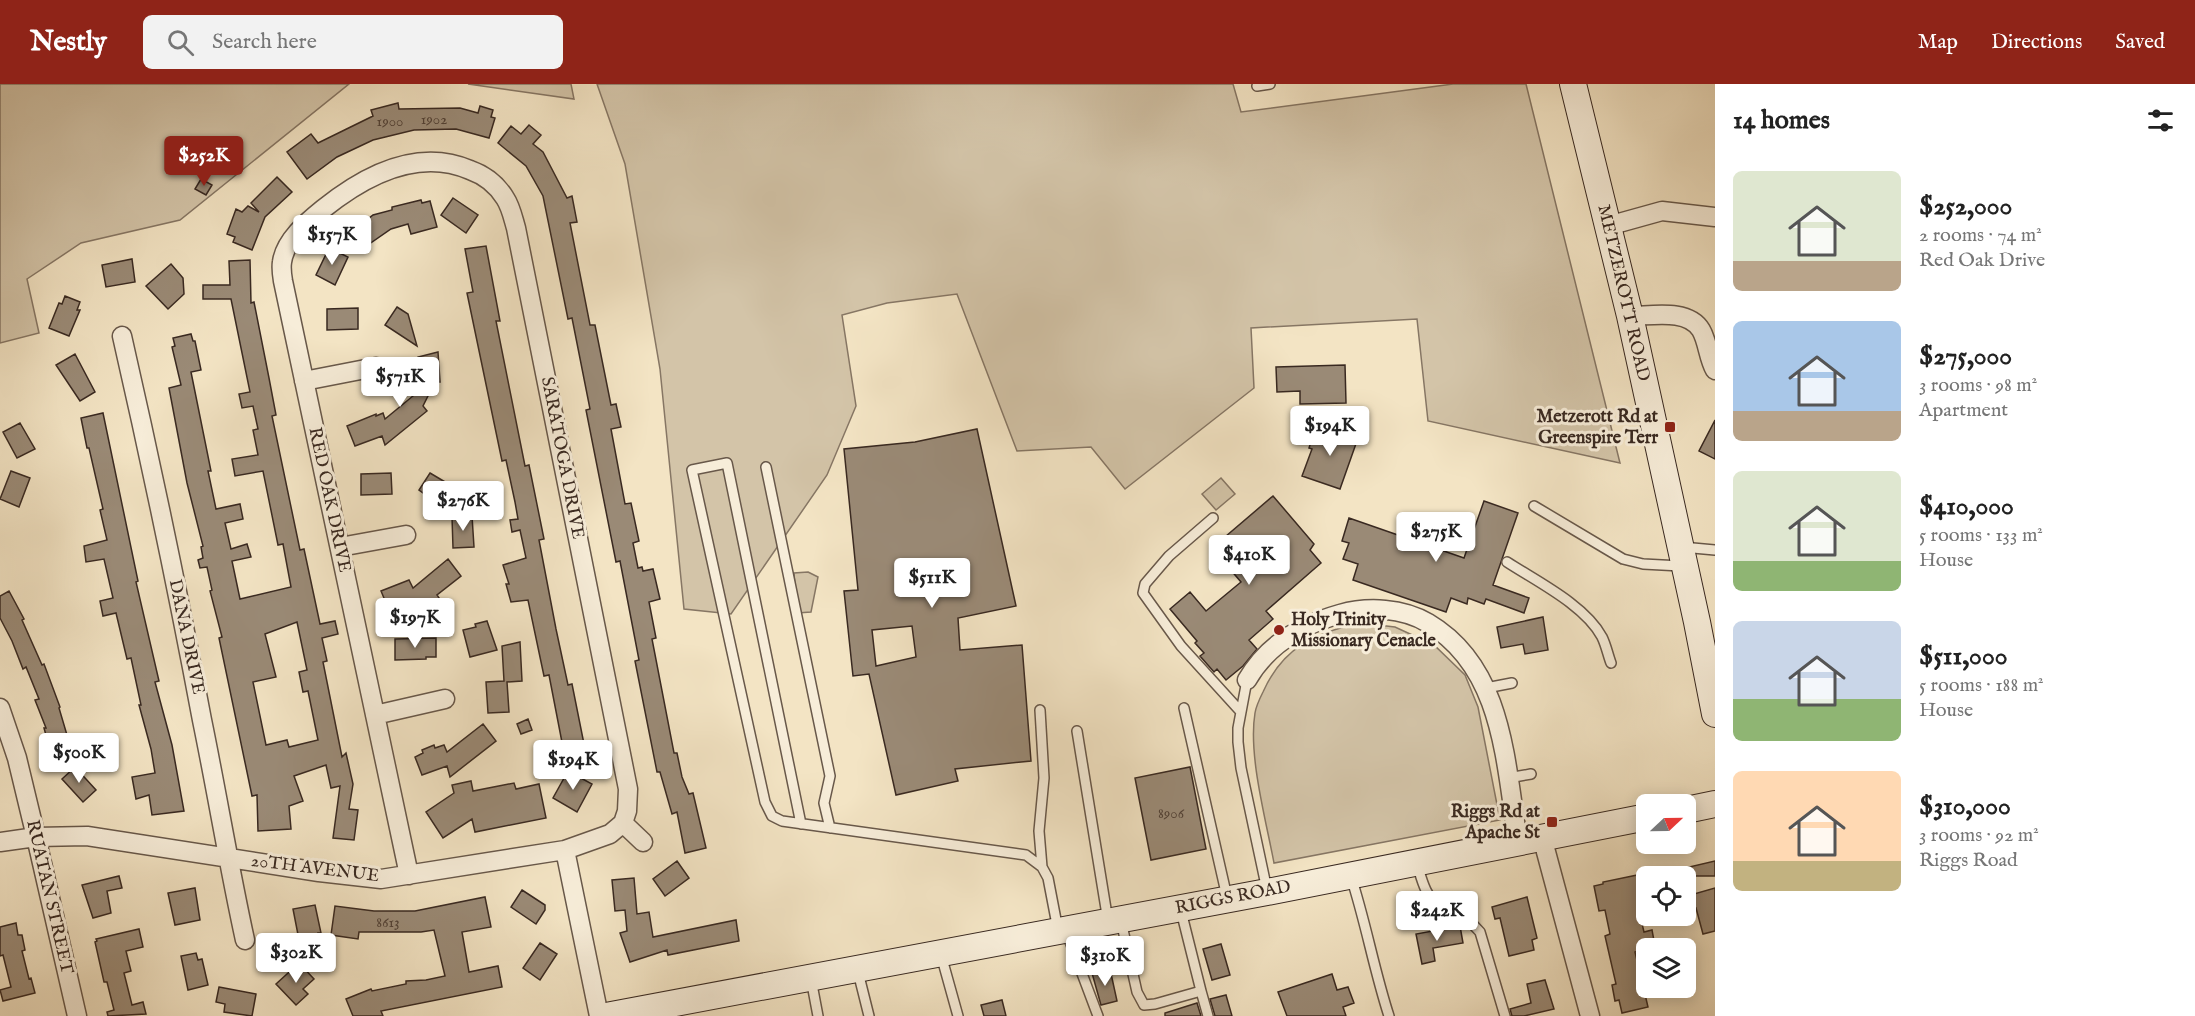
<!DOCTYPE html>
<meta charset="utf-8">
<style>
body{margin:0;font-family:"IM FELL English",serif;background:#f2f2f2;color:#222;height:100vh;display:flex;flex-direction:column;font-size:22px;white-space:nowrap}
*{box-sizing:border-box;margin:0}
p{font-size:20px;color:#767676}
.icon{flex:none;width:33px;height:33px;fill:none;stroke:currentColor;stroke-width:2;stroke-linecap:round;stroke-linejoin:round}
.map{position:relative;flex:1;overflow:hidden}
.drawer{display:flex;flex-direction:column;background:#fff;width:480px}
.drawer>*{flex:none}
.needle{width:39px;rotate:68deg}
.controls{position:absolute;left:1636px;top:710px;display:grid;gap:12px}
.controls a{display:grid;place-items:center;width:60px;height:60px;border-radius:9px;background:#fff;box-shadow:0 3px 15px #0003;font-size:30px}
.price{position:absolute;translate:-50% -51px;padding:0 14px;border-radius:6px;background:#fff;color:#222;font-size:20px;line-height:39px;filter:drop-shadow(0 2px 3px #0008)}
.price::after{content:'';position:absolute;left:50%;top:36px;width:18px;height:14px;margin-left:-9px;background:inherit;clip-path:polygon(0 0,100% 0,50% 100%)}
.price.selected{background:#8f2418;color:#fff}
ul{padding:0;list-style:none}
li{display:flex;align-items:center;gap:18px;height:150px;padding:0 18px}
li span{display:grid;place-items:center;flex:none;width:168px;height:120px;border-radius:9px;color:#555}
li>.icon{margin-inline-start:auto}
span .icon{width:72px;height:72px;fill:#fffc;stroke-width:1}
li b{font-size:26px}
h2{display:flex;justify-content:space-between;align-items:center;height:72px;padding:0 18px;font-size:26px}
header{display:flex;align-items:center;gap:36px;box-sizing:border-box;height:84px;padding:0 30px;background:#8f2418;color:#fff}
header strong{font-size:28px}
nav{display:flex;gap:33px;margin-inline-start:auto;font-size:21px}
.search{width:420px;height:54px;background:#f2f2f2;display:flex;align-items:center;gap:15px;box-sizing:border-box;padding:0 21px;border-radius:9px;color:#767676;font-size:22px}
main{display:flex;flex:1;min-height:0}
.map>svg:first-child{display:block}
</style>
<header>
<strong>Nestly</strong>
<div class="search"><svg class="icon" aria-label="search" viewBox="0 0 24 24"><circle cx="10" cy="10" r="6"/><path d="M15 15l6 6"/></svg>Search here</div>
<nav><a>Map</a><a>Directions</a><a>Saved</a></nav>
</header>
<main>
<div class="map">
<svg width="1715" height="932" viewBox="0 0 1715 932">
<rect width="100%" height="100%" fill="#f3e4c4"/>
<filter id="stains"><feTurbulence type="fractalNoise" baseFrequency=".00333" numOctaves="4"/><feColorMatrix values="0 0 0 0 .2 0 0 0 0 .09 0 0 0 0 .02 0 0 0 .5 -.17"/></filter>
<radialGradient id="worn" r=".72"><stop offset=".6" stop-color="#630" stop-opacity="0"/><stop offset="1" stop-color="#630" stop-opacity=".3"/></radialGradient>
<path fill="#d3c4a8" stroke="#867664" stroke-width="1.5" d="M0 0H349L180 136 81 159 27 195 39 249 0 259Z
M468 0H571L574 15Z
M597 0H1233L1241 28 1453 0H1526L1620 379 1428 337 1417 235 1251 244 1254 304 1125 405 1091 363 1017 367 957 210 887 219 842 231 856 322 827 391 731 530 684 525 660 285 625 80Z
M1221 394 1235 410 1216 426 1202 410Z
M808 488 818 493 811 528 797 529 794 489Z
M1360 539 1395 543 1434 561 1465 591 1478 623 1500 736 1274 779C1266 736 1248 671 1255 629 1256 622 1260 614 1263 608 1283 563 1315 549 1360 539Z"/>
<path fill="#9a8a76" stroke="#392921" stroke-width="1.5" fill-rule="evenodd" d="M398 19 399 25 460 24 478 29 480 22 493 26 491 33 495 34 489 54 456 45 414 46 373 56 337 73 307 95 287 68 311 50 318 59 373 32 371 26Z
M529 41 541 51 533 60 543 68 567 114 572 112 577 138 570 139 590 241H595L611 321 616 320 621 343 611 345 625 420 631 419 639 457 633 459 638 484 642 483 643 487 653 485 660 515 649 518 656 554 652 555 674 669H677L682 693 689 710 693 709 706 764 685 769 677 728 672 730 660 688H657L635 577 639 576 620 477 616 478 586 326 590 325 572 234 568 235 543 112 526 82 498 59 511 42 521 50Z
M277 93 292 108 265 133 252 166 233 158 235 153 227 150 236 125 242 128 248 122 259 128 251 119Z
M201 95 212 101 206 111 195 105Z
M453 114 478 131 466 149 441 131Z
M421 116 422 119 430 117 437 143 411 150 408 140 391 145 362 165 358 143 373 131 392 126V123Z
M486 162 500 237H496L525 382 529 381 544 455 539 456 556 545 568 601 572 600 587 675 566 679 549 591 544 592 528 516 511 518 506 500H509L503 481 526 474 520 446 512 448 510 436 518 435 515 418 506 376 502 377 467 209 473 208 465 165Z
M329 164 348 173 335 201 316 191Z
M132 175 135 198 106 203 102 181Z
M250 176 251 219 254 218 269 294 276 331 272 332 300 466 304 465 320 540 335 537 338 550 322 554 327 577 323 578 342 673 346 669 353 700 349 725 358 726 354 756 333 754 340 702 331 704 326 681 294 692 303 717 289 722 291 745 258 747 257 711 252 712 219 554 222 553 210 507 212 506 207 483 200 484 198 476 203 474 201 463 203 462 187 399 169 304 181 301 172 263 175 262 173 254 191 250 193 257H195L201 286 191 288 211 387H208L216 425 240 420 243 435 225 439 231 465 247 460 251 473 232 477 240 515 291 503 283 460 278 461 263 387 235 392 232 375 258 371 253 346 258 345 253 322 242 324 239 310 250 308 231 215H203V201H230L229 177ZM297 538 307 586 299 588 303 608 308 607 318 656 289 663 287 656 266 661 253 598 276 593 265 550Z
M171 180 183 194 184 210 168 225 146 202Z
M65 212 80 218 77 226H80L69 252 49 244 59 219 62 220Z
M397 223 408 230 417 262 385 241Z
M358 224V245L327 246V225Z
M438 268 440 298H435L423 322 427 327 385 361 382 352 355 362 347 342 376 330V332L383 329 385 335 419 307 418 273Z
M75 270 95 308 80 317 56 281Z
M1345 281 1346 319 1300 320V307L1277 308 1276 283Z
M103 329 138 497 136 498 159 597 155 598 172 661 184 727 152 731 149 711 136 715 132 693 155 689 151 665 139 621H141L131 574 127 575 116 529 103 532 100 517 113 514 104 475 86 478 84 462 107 456 100 426 103 425 89 364H87L81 334Z
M1715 336V375L1699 367Z
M20 339 35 365 17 374 3 348Z
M1316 342 1358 354 1340 405 1302 392 1312 365 1309 364Z
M977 345 1016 522 958 534 960 566 1022 561 1031 677 955 685 958 697 896 711 869 590 853 592 844 507 858 506 844 365 915 358ZM912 542 916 573 876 582 872 546Z
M11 387 30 394 19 423 0 415Z
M391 389 392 410 361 411V390Z
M430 389 462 408 448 427 419 406Z
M1273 412 1314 460 1310 466 1321 479 1266 527 1273 535 1249 556 1257 565 1243 582 1226 596 1217 585 1214 588 1200 572 1204 569 1195 559 1197 557 1170 525 1190 508 1206 527 1241 498 1212 464Z
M1484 417 1518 429 1493 501 1529 514 1524 529 1486 515 1484 520 1468 514 1467 520 1451 514 1446 528 1353 496 1358 480 1343 475 1349 459 1342 457 1349 434 1464 474Z
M472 432 474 463 453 464 452 433Z
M448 475 461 492 437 511 443 520 423 530 416 516 389 526 381 507 409 496 413 504Z
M9 507 24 535 22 536 42 581 44 580 60 623 59 624 72 668 52 673 44 644H46L35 616 39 615 26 583 23 585 12 557 0 534V512Z
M1543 533 1548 566 1525 570 1523 560 1501 564 1497 543Z
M487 537 497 566 470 573 463 546 476 543 475 540Z
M436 554V573H426V575L395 576V555Z
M520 558 522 597 507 598 509 628 488 629 486 598 504 597 502 562Z
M528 635 532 646 521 650 517 640Z
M483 640 496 657 450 693 447 682 422 691 415 673 423 669 422 666 434 661 435 664 444 661 447 668Z
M75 683 96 706 83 718 62 695Z
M1190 683 1206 765 1151 776 1135 694Z
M568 687 592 700 577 728 553 714Z
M471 697 473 707 514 699 516 705 539 700 546 734 475 748 472 735 443 754 426 728 454 709 452 701Z
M677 777 689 794 665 812 653 795Z
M1715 777V792H1672V787Z
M1647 789V820L1638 823 1644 848 1652 846 1655 862 1635 868 1648 923 1622 929 1619 916 1615 917 1612 901 1616 900 1605 852 1610 850 1605 826 1599 827 1594 802 1603 800V798Z
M119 792 122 804 107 807 111 829 93 834 82 801Z
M634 794 637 830 649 828 653 853 736 836 739 857 668 871 667 866 630 878 620 849 627 847 625 826 615 827 612 796Z
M195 804 200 836 175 841 168 809Z
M1715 804V847L1703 850 1696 824 1690 826 1687 812Z
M522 806 545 821V826L536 840 511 823Z
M485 813 491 843 462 848 469 888 498 882 502 903 381 927 383 932H353L346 915 371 905 372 907 406 900V897L426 896 445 892 434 846 421 848H359L358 855 331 851 335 822 374 827H415Z
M1527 813 1537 854 1532 856 1534 866 1509 872 1500 834 1495 835 1492 823Z
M315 821 321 849H318L321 862 301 866 293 825Z
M16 839 18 851H22L25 866 22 867 29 895 31 894 35 909 3 917 0 906 11 903 3 871 0 872V843Z
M1460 842 1463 859 1433 864 1435 877 1422 880 1416 850Z
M139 845 143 863 126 867 131 887 124 889 132 921 143 918 146 930 108 932 107 928 114 926 107 898H104L95 858 97 857 96 855Z
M540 859 557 870 540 896 523 884Z
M1221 860 1230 891 1212 896 1203 865Z
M196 869 198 876 202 875 208 901 188 906 181 872Z
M299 879 314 895 303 905 308 910 296 921 276 900Z
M1110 885 1117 917 1101 921 1092 889Z
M1332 890 1337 906 1348 903 1354 919 1343 923 1346 932H1287L1278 908Z
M1545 896 1554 925 1524 932H1512L1510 925 1531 919 1527 900Z
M219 903 256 910 252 932 224 928 225 920 216 918Z
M1226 911 1232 932H1215L1210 915Z
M1002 916 1006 932H984L981 921Z
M1197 919 1201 932H1165V929Z"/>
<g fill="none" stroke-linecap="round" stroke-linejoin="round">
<defs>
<path id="lane" d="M1257 2 1270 0
M766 383 830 692 824 719 830 744
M1534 422 1623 475 1643 480 1681 482
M1213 434 1169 472 1145 500 1143 509 1181 562 1241 628
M1682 463 1715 466
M1507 478C1536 497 1585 521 1602 553 1606 561 1608 571 1611 579
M1247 596 1238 644V658L1241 684 1267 806
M1486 604 1512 599
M1184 624 1227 813
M1040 626 1044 694 1039 747 1042 783
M1077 647 1108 837
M1508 694 1531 690
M801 740 727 379 692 386 765 718 772 732 782 737 1026 771 1042 783 1048 794 1058 846
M1417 780C1422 796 1425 812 1439 822 1454 833 1465 830 1480 848L1505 932
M1351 793C1366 839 1374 886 1389 932
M1121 837 1137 908 1144 921 1155 920 1201 907 1181 827
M1066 847 1098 932
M941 871 958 932
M858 888 869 932
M811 895 818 932
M1201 907 1208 932"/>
<path id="street" d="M1608 142 1662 127 1715 133
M1630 232C1651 232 1688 224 1701 246 1708 258 1708 274 1715 286
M122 252C151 379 178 508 202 636 217 709 229 783 245 856
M304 297 376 283
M340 463 406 451
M1247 596C1267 561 1301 541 1340 530 1368 522 1403 524 1428 539 1504 584 1505 679 1518 757
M0 624 17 674 36 753 77 932
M375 631 445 615
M1542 753 1590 932
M0 758 36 753 87 752 319 788 381 795 565 766 610 750 623 739
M565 766 599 932
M409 791 283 197C282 191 281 184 282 178 285 156 307 138 323 125 364 92 417 63 470 86 484 91 497 101 505 114 511 123 513 134 516 144L628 705 627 727 623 739 643 758"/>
<path id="secondary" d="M1573 0 1630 232 1697 538 1715 630
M1686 726 1715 720
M606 932 1267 808 1647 733"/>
</defs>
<use href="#lane" stroke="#68584a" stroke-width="12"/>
<use href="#street" stroke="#68584a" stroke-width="21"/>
<use href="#secondary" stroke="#392921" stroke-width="28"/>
<use href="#lane" stroke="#f7edd9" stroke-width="9"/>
<use href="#street" stroke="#f7edd9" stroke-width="18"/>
<use href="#secondary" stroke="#f7edd9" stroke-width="26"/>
</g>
<g fill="#8f2418" stroke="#f7edd9" stroke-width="2">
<rect x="1664" y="337" width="12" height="12" rx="3"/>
<circle cx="1279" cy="546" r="6"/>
<rect x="1546" y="732" width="12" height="12" rx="3"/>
</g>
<g text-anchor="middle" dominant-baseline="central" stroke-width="6" stroke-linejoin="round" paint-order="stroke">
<g font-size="15" fill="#514136">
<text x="434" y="35">1902</text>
<text x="390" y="37">1900</text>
<text x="1171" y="729">8906</text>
<text x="388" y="838">8613</text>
</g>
<g font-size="18" fill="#392921" stroke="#f7edd9">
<text transform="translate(1623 209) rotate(77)">METZEROTT ROAD</text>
<text transform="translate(562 374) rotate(79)">SARATOGA DRIVE</text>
<text transform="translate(329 416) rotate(78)">RED OAK DRIVE</text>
<text transform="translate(186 553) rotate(78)">DANA DRIVE</text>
<text transform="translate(315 785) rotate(7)">20TH AVENUE</text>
<text transform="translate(49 813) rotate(77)">RUATAN STREET</text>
<text transform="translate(1233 814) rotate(-11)">RIGGS ROAD</text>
</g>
<g font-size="18" font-weight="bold" fill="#392921" stroke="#f7edd9" text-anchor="end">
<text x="1658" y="333">Metzerott Rd at<tspan x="1658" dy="21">Greenspire Terr</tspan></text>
<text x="1291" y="536" text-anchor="start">Holy Trinity<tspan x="1291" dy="21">Missionary Cenacle</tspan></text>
<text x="1540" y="728">Riggs Rd at<tspan x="1540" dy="21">Apache St</tspan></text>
</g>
</g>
<rect width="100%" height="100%" filter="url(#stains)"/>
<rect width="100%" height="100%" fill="url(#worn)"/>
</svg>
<div class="controls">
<a><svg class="needle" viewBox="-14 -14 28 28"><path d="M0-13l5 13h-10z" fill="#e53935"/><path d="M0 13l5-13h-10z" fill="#767676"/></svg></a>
<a><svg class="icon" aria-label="locate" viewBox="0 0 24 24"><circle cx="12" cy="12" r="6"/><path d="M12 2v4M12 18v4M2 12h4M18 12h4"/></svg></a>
<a><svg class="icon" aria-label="layers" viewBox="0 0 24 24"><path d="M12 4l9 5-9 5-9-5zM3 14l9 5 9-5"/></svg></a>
</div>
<b class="price selected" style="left:204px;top:103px">$252K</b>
<b class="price" style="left:332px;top:182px">$157K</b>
<b class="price" style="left:400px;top:324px">$571K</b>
<b class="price" style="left:1330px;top:373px">$194K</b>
<b class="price" style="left:463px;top:448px">$276K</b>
<b class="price" style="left:1436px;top:479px">$275K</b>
<b class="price" style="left:1249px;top:502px">$410K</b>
<b class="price" style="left:932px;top:525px">$511K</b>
<b class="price" style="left:415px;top:565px">$197K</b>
<b class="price" style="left:79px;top:700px">$500K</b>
<b class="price" style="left:573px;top:707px">$194K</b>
<b class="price" style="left:1437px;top:858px">$242K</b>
<b class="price" style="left:296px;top:900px">$302K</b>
<b class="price" style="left:1105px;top:903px">$310K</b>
</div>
<section class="drawer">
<h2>14 homes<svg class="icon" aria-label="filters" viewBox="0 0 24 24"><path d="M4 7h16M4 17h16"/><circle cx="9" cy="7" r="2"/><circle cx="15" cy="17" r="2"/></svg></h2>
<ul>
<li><span style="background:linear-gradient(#dfe7d0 75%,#b9a48a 0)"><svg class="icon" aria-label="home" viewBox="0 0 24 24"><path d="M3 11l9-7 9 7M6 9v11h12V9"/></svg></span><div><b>$252,000</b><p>2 rooms · 74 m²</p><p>Red Oak Drive</p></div></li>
<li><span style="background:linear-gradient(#a9c7e8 75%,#b9a48a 0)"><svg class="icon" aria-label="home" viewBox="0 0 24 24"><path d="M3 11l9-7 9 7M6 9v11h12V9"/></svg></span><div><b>$275,000</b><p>3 rooms · 98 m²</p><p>Apartment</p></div></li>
<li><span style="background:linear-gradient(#dfe7d0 75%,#8fb573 0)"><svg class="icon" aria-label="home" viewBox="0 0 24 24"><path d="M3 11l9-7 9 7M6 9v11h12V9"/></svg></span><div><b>$410,000</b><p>5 rooms · 133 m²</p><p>House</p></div></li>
<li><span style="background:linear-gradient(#c9d6e8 65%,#8fb573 0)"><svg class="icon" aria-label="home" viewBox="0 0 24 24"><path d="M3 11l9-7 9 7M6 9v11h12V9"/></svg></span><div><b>$511,000</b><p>5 rooms · 188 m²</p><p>House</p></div></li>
<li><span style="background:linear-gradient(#ffd9b3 75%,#c2b280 0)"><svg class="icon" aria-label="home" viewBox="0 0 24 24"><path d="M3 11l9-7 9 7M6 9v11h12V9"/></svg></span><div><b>$310,000</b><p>3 rooms · 92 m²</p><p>Riggs Road</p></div></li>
</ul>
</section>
</main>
